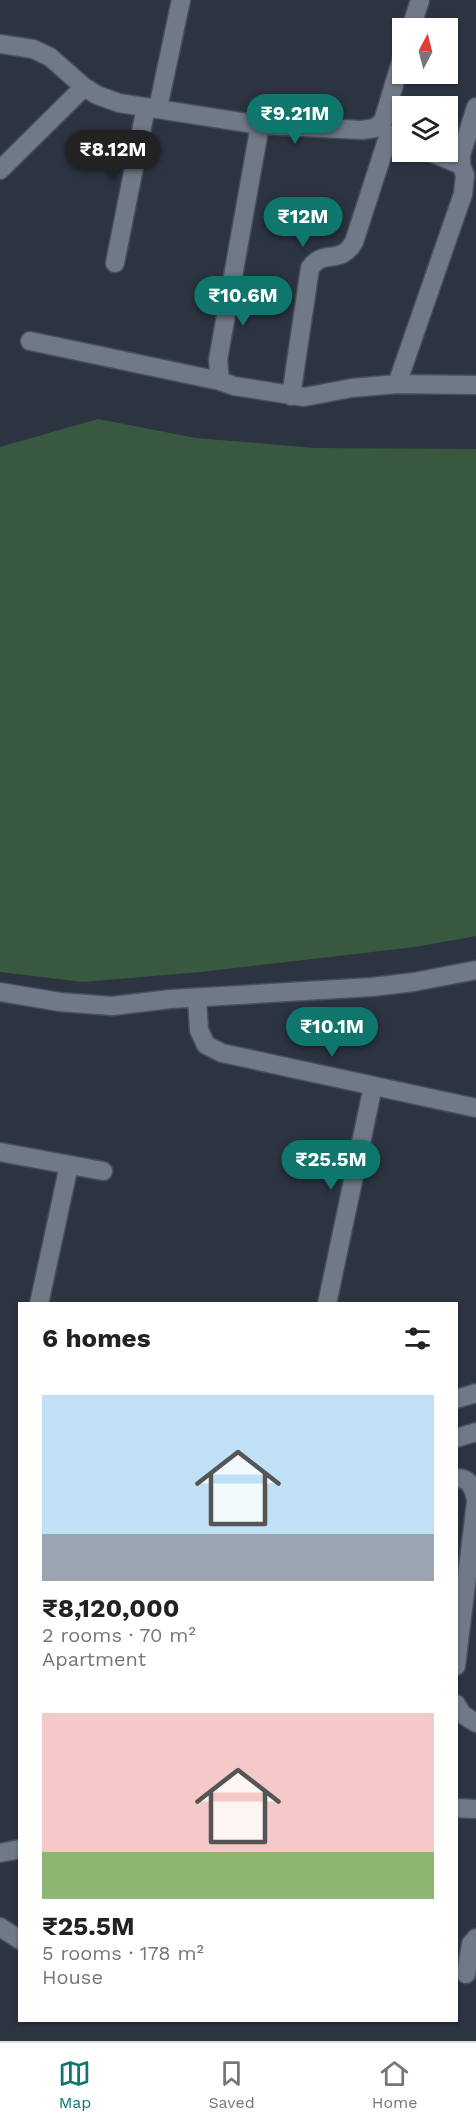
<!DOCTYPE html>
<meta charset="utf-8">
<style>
body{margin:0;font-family:"Work Sans",sans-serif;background:#f6f6f6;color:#222;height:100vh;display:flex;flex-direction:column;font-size:22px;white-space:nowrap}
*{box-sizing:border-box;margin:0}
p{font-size:20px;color:#767676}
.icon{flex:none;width:33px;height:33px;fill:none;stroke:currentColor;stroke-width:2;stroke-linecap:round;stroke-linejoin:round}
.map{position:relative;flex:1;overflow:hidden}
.side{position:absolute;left:18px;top:1302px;width:440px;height:720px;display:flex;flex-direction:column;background:#fff;border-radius:0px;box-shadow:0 2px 4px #0004}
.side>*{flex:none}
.needle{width:39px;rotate:7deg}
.buttons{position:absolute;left:392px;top:18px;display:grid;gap:12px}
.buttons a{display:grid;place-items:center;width:66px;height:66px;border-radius:0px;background:#fff;box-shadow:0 2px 4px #0004;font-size:30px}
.price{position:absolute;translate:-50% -51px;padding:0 14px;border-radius:21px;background:#0f766e;color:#fff;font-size:20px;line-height:39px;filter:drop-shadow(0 2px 3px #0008)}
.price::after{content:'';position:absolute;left:50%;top:36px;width:18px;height:14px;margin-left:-9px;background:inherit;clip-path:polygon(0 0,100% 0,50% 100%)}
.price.current{background:#222;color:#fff}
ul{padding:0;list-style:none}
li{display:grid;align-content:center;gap:12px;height:318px;padding:0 24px}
li span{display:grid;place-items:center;height:186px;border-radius:0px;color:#555}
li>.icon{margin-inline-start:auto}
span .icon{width:108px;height:108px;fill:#fffc;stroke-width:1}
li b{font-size:26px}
h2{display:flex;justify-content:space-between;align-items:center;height:72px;padding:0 24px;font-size:26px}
.tab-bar{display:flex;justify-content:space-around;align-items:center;height:84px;border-top:2px solid #e0e0e0;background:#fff;font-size:16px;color:#767676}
.tab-bar a{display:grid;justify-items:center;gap:3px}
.tab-bar .current{color:#0f766e}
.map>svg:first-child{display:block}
</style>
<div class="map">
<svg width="476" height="2041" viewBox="0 0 476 2041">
<rect width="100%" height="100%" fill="#2c3441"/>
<path fill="#385940" d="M98 419 196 438 315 448 476 449V936L415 947 201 972 83 982 0 972V447Z"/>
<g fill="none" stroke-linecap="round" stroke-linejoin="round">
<defs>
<path id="minor" d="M411 28 420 0
M0 44 33 49 50 57 84 87 97 95 119 103 260 125 362 130 375 128 383 121 402 58
M158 108 181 0
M260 125 218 360 220 381 234 386 304 397 352 388 397 384 476 385
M430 152 461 165
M0 170 84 87
M115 263 146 107
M30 341 220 381
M397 384 463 194 465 175 461 165V155L476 107
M291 396 310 268C324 248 340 266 354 242L389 134
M0 992 60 1002 112 1006 171 999 372 987 414 982 476 970
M197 998 199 1030 206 1045 222 1053 476 1108
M0 1152 103 1171
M39 1304 69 1165
M327 1304 373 1086
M456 1399 476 1393
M456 1438 476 1432
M456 1478C470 1478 473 1487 476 1499
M456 1666 476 1502
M456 1704 462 1714 476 1723
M456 1808 476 1809
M0 1853 20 1849
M0 1927 20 1940
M466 1974 471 1944 476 1938"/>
</defs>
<use href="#minor" stroke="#484f5a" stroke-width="21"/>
<use href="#minor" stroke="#707988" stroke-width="18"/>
</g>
</svg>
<div class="buttons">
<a><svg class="needle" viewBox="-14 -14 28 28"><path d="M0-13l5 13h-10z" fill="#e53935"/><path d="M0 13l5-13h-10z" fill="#767676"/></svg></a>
<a><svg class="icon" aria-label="layers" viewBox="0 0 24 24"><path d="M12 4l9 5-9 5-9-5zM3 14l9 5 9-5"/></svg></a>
</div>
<b class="price" style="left:295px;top:145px">₹9.21M</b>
<b class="price current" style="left:113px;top:181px">₹8.12M</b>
<b class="price" style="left:303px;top:248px">₹12M</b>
<b class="price" style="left:243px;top:327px">₹10.6M</b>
<b class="price" style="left:332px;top:1058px">₹10.1M</b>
<b class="price" style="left:331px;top:1191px">₹25.5M</b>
<section class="side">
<h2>6 homes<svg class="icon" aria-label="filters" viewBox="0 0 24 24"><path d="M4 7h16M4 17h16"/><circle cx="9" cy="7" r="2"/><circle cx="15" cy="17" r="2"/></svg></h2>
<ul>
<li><span style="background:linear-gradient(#bfe0f5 75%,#9aa5b1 0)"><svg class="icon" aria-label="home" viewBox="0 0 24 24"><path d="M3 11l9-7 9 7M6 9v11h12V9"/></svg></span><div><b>₹8,120,000</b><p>2 rooms · 70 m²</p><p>Apartment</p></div></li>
<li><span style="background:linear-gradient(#f6c9c9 75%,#8fb573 0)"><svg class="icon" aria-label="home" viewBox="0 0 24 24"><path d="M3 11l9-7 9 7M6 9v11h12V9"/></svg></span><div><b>₹25.5M</b><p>5 rooms · 178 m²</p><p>House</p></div></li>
</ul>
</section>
</div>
<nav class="tab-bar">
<a class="current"><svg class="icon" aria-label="map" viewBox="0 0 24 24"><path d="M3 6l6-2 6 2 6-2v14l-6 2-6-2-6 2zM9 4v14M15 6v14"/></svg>Map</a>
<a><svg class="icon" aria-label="saved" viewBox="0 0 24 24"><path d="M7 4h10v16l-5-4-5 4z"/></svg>Saved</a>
<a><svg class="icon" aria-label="home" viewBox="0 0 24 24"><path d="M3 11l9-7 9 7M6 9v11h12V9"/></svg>Home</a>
</nav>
